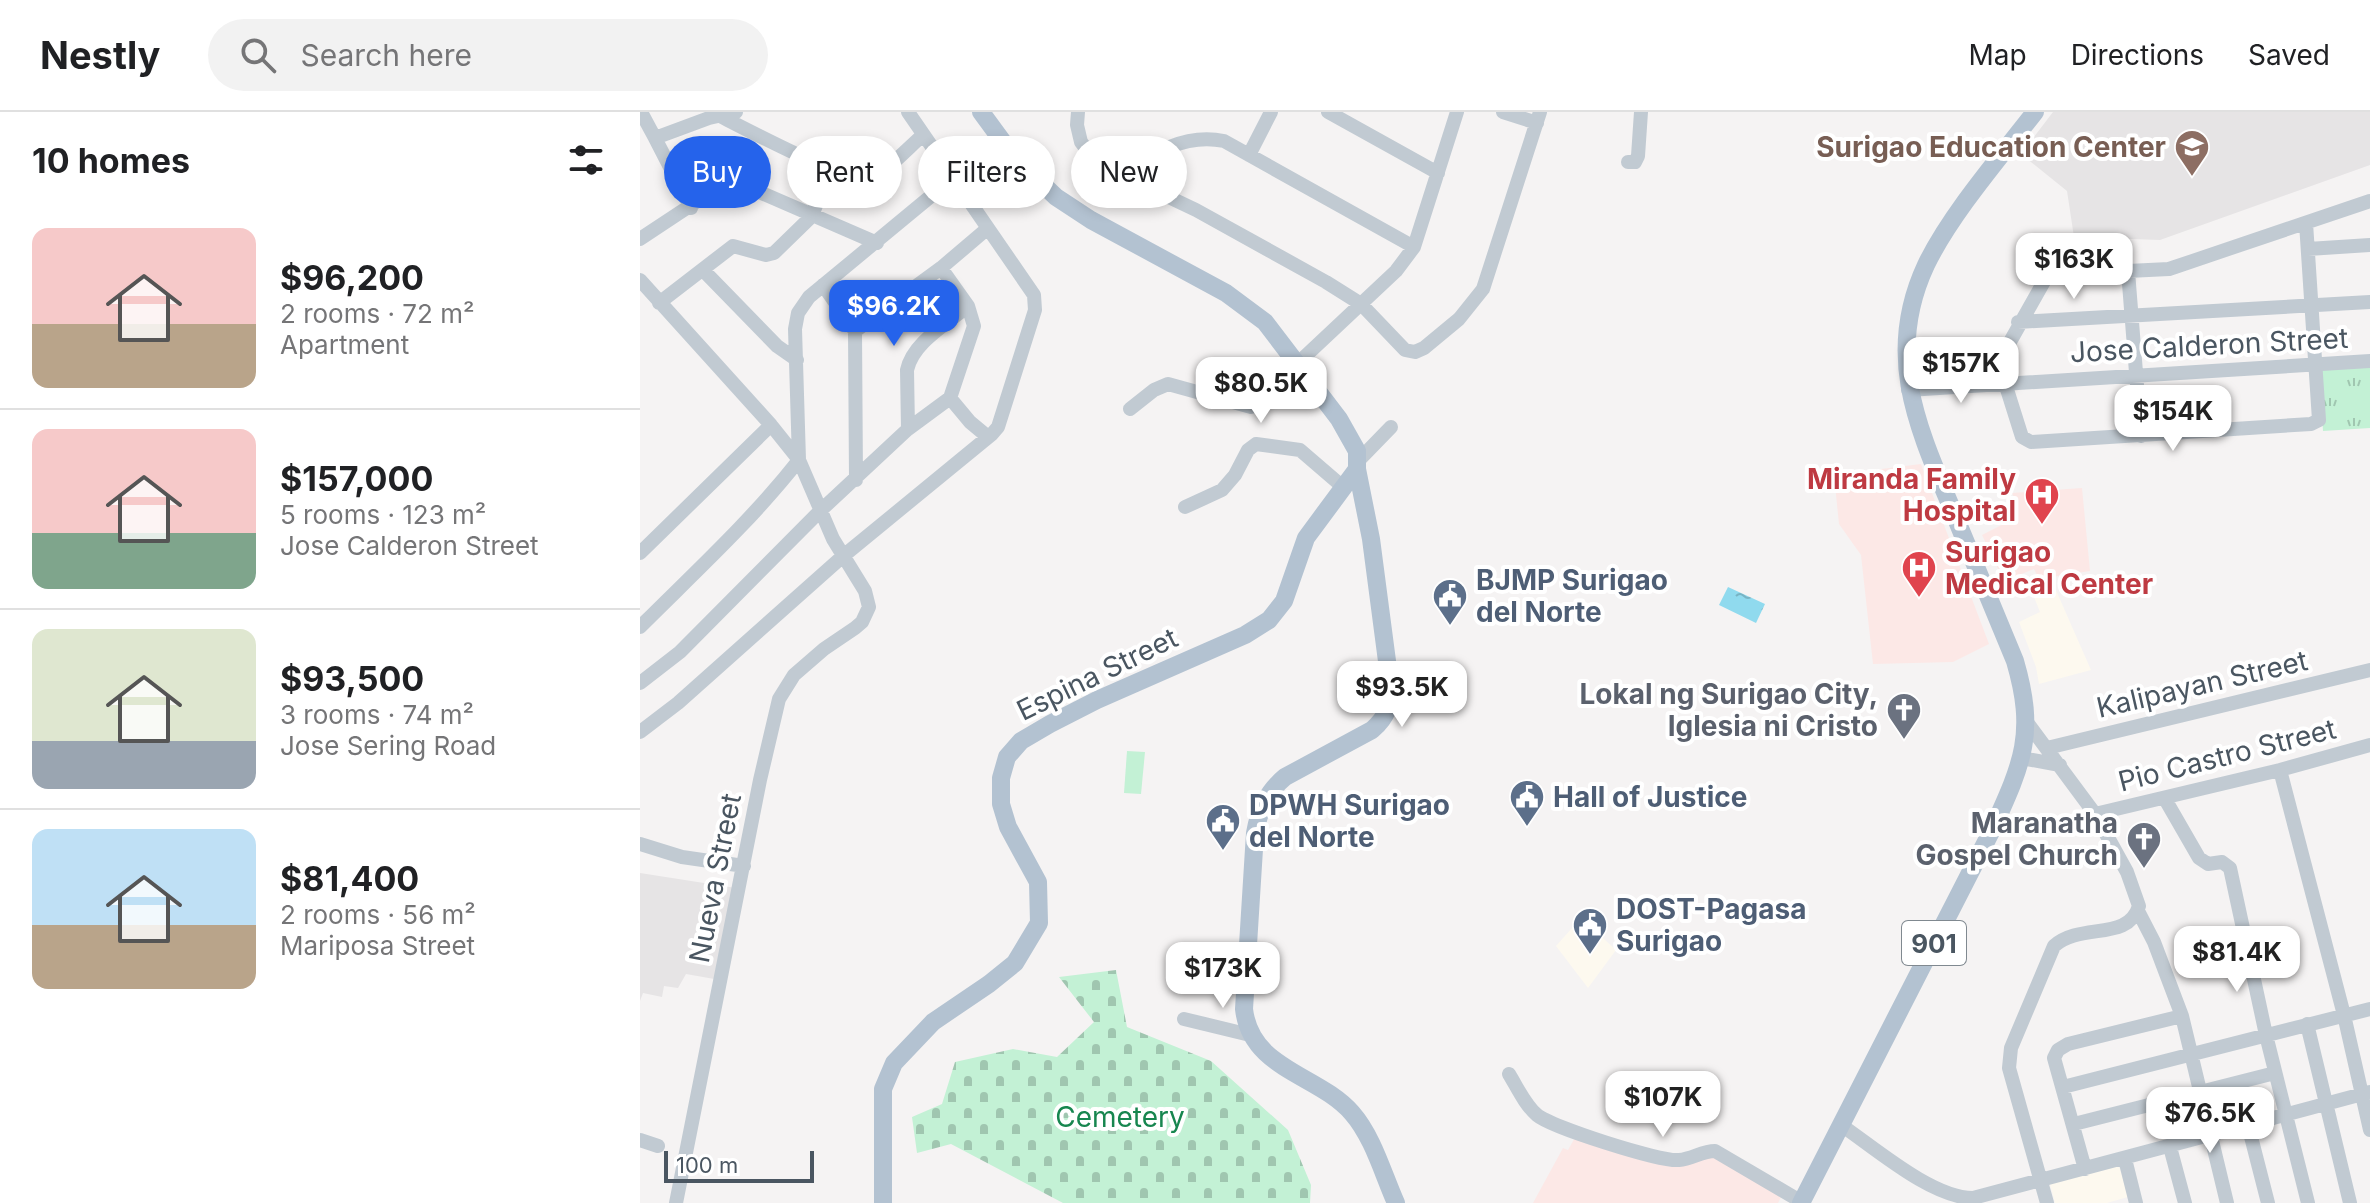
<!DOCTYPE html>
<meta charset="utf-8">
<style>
body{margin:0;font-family:Inter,sans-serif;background:#f2f2f2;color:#202124;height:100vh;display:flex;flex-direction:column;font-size:30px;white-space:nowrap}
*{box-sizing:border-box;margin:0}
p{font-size:26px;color:#757577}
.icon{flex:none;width:44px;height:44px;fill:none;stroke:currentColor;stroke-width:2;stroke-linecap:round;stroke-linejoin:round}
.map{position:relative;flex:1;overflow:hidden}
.panel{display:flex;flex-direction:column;background:#fff;width:640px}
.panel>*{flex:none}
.hud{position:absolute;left:24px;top:24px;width:760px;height:72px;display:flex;gap:16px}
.scale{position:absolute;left:24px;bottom:20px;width:150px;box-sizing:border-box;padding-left:8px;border:4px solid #4a5661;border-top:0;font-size:22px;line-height:28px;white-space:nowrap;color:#4a5661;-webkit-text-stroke:6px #fff;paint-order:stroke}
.price{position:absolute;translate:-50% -68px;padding:0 18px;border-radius:16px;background:#fff;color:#222;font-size:26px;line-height:52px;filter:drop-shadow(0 2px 4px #0008)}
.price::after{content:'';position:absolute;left:50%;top:48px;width:24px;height:18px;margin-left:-12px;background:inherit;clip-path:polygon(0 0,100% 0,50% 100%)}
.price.current{background:#2563eb;color:#fff}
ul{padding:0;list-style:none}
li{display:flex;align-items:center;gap:24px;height:200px;padding:0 32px}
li+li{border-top:2px solid #e0e0e0}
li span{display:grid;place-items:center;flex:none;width:224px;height:160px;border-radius:16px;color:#555}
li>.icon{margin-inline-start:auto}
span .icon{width:96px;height:96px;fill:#fffc;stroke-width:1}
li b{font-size:34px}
h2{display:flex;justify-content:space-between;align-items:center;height:96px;padding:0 32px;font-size:34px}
.chip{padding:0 28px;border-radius:36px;background:#fff;box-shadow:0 4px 12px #0003;font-size:28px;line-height:72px}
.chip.current{background:#2563eb;color:#fff}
header{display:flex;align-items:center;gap:48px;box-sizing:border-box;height:112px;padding:0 40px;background:#fff;border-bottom:2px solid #e0e0e0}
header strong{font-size:38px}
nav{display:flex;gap:44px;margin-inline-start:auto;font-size:28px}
.search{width:560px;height:72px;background:#f2f2f2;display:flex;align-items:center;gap:20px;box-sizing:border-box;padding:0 28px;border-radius:44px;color:#757577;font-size:30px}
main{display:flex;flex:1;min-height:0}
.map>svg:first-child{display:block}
</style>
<header>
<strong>Nestly</strong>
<div class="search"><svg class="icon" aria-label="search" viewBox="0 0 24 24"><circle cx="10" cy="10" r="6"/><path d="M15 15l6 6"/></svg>Search here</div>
<nav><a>Map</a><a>Directions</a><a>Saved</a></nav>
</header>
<main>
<section class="panel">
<h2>10 homes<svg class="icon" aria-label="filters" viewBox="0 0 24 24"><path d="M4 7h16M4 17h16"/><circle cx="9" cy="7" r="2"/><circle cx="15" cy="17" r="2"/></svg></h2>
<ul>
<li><span style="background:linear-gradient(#f6c9c9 60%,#b9a48a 0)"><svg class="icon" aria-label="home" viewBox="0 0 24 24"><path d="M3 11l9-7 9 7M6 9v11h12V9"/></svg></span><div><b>$96,200</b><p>2 rooms · 72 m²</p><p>Apartment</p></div></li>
<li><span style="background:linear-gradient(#f6c9c9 65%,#7fa58c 0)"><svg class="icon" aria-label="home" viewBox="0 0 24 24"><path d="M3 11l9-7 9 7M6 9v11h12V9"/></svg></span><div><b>$157,000</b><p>5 rooms · 123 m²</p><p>Jose Calderon Street</p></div></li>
<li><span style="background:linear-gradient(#dfe7d0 70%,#9aa5b1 0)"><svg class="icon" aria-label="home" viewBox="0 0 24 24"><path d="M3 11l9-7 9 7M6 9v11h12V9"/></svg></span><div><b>$93,500</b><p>3 rooms · 74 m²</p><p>Jose Sering Road</p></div></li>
<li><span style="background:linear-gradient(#bfe0f5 60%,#b9a48a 0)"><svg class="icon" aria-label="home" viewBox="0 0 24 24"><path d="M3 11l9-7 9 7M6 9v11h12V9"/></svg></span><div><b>$81,400</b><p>2 rooms · 56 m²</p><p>Mariposa Street</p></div></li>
</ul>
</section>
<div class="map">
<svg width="1730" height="1091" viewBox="0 0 1730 1091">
<defs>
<pattern id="grass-tufts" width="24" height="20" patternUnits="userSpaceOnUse" patternTransform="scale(2)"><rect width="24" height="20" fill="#c3f1d5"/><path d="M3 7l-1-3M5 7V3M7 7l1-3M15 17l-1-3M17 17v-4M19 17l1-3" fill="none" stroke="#a0c6b0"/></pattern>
<pattern id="cemetery-stones" width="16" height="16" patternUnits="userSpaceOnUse" patternTransform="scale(2)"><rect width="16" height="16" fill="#c3f1d5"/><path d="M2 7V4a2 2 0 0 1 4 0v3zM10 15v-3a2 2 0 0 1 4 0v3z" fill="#a0c6b0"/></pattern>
<pattern id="water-ripples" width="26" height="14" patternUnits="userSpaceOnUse" patternTransform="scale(2)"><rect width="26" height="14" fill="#90daee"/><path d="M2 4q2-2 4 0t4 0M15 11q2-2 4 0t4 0" fill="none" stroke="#78b4c4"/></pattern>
</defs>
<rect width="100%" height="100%" fill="#f5f3f3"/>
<path fill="#fdf9ef" d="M1415 476 1451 558 1399 572 1396 555 1379 510 1400 500 1394 485Z
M941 806 976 838 948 876 916 834Z
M1479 1054 1488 1085 1467 1091H1415L1410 1072Z"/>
<path fill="#e6e4e5" d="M1413 0H1730V53L1520 128 1434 125 1427 79 1381 42Z
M0 761 96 776 80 868 46 862 38 876 24 874 22 885 3 881 0 889Z"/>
<path fill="#fce8e6" d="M1281 352 1349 532 1313 550 1233 552 1221 443 1199 412 1194 363Z
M1442 376 1450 459 1399 467 1394 457 1364 469 1342 423 1375 406 1369 392 1375 388 1372 381Z
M937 1022 1007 1048 1070 1043 1143 1081 1138 1091H893L923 1036 928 1038Z"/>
<path fill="url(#grass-tufts)" d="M1730 252V316L1683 319 1679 255Z"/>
<path fill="url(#cemetery-stones)" d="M476 858 487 915 571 949 648 1018 671 1073 670 1091H423L311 1032 277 1041 272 1005 302 992 315 950 373 937 417 945 454 910 419 865Z"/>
<path fill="#c3f1d5" d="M487 639 505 640 501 682 484 681Z"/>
<path fill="url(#water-ripples)" d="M1088 475 1125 492 1116 511 1079 493Z"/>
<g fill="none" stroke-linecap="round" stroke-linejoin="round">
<path stroke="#c1cad2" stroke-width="14" d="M1 0 15 26
M438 0 437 13 441 30 457 51 556 98 686 170 721 192 765 238 775 240 784 236 819 207 843 177 900 0
M688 0 798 61
M863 0 897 11
M80 4C102 15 213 74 230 67 246 60 269 35 283 23
M609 43 631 0
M988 50H995L998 44 1001 0
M482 64C511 41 546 21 584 29L774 135
M51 96 15 26 69 6 96 0
M1666 111 1679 308 1671 312 1391 330 1382 325 1365 271 1362 244 1411 157 1418 155 1488 159 1529 157 1730 89
M0 127 83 72 94 69 237 131
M1668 137 1730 133
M63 158 137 234 157 248
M1488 159 1501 324
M0 168 131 313 159 348C111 409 55 460 0 515
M183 173 215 219
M19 191 93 134 126 143 134 141 172 104 190 56
M1378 210 1730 190
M658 251 756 159 774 135 817 0
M1268 278 1730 249
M310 286 330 310 348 325
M490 297 514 278 528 272 611 295 632 287 663 258
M268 317 267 258C273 230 307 212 328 194
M718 349 751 315
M216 368 215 219 301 156 348 116
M545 395 582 378 595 363 608 338 616 332 660 338 703 375
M0 441 131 313
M0 571 40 540 180 399 268 317 310 286 334 214 328 194 301 156
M1386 609 1455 702 1487 760 1499 794C1488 830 1441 810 1414 834L1371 936 1369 956 1407 1091
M0 620 38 591 202 445 352 322 358 315 395 198 394 183 268 0
M1407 636 1730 558
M1381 646 1420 653
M1640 658 1704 903 1730 1018
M1525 687 1559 746 1568 752 1582 750 1590 756 1626 923 1668 1091
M1455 702 1640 658 1730 633
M0 732 42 745 104 754
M1498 799 1514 830 1542 904 1587 1091
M544 907 610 923
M1667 912 1710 1091
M869 962C877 975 885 993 897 1003 911 1015 1020 1050 1039 1048 1052 1047 1062 1039 1075 1039L1162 1090
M1423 975 1730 897
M1434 1012 1635 961
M1201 1013C1235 1036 1292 1086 1333 1086L1730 980
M1608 1013 1628 1091
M0 1028 18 1034
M1530 1035 1545 1091
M1485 1047 1496 1091
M1445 1057 1414 946 1418 938 1428 932 1542 904
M36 1091 120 668 139 587 154 563 184 537 215 516 222 510 229 495 225 479 193 427 159 348 155 217 158 201 169 185 360 27"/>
<path stroke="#b3c2d1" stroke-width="18" d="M341 0 374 45 416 85 451 108 586 181 625 210 699 307 717 339V357L731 427 750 572C752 592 747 605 732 618L645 665C627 680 619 698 615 721L604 897C611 958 678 962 712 1001 733 1025 743 1062 756 1091
M243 1091V977L254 951 293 910 349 872 375 851 399 811 398 770 368 715 361 692V666L367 645 381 629 410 612 457 588 605 523 629 508 644 489 666 426 717 357
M1161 1091 1353 716C1383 650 1396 621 1375 549 1356 502 1336 456 1317 409 1281 322 1242 247 1286 153 1310 103 1360 45 1395 0"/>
</g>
<defs>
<symbol id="university-pin" viewBox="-11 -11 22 30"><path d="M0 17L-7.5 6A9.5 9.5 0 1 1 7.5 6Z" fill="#8d6e63" stroke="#fff"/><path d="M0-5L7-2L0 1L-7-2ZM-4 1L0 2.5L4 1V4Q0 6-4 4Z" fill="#fff"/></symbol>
<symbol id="hospital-pin" viewBox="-11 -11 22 30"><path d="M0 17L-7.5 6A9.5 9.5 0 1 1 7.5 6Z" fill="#e0444e" stroke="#fff"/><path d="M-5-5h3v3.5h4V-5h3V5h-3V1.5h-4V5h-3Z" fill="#fff"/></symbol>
<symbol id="civic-pin" viewBox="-11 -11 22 30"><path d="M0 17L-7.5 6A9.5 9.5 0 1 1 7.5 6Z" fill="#5c6f8a" stroke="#fff"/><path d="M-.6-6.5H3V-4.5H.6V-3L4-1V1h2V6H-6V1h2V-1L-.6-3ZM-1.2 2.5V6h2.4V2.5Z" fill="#fff"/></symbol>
<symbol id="church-pin" viewBox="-11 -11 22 30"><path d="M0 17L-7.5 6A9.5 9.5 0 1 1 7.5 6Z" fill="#6b7280" stroke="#fff"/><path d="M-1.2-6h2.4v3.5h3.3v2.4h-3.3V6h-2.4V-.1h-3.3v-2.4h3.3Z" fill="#fff"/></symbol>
</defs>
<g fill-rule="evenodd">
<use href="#university-pin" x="1532" y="15" width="40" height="54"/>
<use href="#hospital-pin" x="1382" y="363" width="40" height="54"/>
<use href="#hospital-pin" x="1259" y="436" width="40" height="54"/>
<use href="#civic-pin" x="790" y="464" width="40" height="54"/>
<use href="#church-pin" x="1244" y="578" width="40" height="54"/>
<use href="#civic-pin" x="867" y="665" width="40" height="54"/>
<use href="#civic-pin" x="563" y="689" width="40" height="54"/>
<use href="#church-pin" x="1484" y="707" width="40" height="54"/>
<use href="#civic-pin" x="930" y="793" width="40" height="54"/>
</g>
<g text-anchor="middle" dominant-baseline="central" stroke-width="8" stroke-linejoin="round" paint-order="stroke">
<rect fill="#fff" stroke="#808990" stroke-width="2" x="1262" y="809" width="64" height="44" rx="6"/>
<g font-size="26" font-weight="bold" fill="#4a5661">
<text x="1294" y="831">901</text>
</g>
<g font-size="28" font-weight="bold" fill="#785e54" stroke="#fff" text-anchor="end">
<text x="1526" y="35">Surigao Education Center</text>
</g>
<g font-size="28" fill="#4a5661" stroke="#fff">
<text transform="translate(1569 233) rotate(-3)">Jose Calderon Street</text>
<text transform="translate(457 562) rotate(-26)">Espina Street</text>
<text transform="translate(1562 572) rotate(-13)">Kalipayan Street</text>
<text transform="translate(1587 643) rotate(-14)">Pio Castro Street</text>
<text transform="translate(75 766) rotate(-79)">Nueva Street</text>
</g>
<g font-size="28" font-weight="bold" fill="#be3a42" stroke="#fff" text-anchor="end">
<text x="1376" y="367">Miranda Family<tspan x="1376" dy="32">Hospital</tspan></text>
<text x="1305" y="440" text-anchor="start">Surigao<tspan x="1305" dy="32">Medical Center</tspan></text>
</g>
<g font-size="28" font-weight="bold" fill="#4e5e75" stroke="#fff" text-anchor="start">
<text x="836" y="468">BJMP Surigao<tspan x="836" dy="32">del Norte</tspan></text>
<text x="913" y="685">Hall of Justice</text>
<text x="609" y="693">DPWH Surigao<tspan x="609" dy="32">del Norte</tspan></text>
<text x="976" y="797">DOST-Pagasa<tspan x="976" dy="32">Surigao</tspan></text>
</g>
<g font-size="28" font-weight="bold" fill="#5b616d" stroke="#fff" text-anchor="end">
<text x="1238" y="582">Lokal ng Surigao City,<tspan x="1238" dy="32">Iglesia ni Cristo</tspan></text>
<text x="1478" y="711">Maranatha<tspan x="1478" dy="32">Gospel Church</tspan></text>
</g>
<g font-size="28" fill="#17864f" stroke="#fff">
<text x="480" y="1005">Cemetery</text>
</g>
</g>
</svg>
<div class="scale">100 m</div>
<b class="price" style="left:1434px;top:189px">$163K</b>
<b class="price current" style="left:254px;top:236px">$96.2K</b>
<b class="price" style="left:1321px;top:293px">$157K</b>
<b class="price" style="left:621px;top:313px">$80.5K</b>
<b class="price" style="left:1533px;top:341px">$154K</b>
<b class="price" style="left:762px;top:617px">$93.5K</b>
<b class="price" style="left:1597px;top:882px">$81.4K</b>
<b class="price" style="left:583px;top:898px">$173K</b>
<b class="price" style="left:1023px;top:1027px">$107K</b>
<b class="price" style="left:1570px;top:1043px">$76.5K</b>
<div class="hud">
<a class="chip current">Buy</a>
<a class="chip">Rent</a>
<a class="chip">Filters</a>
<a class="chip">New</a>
</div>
</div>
</main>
